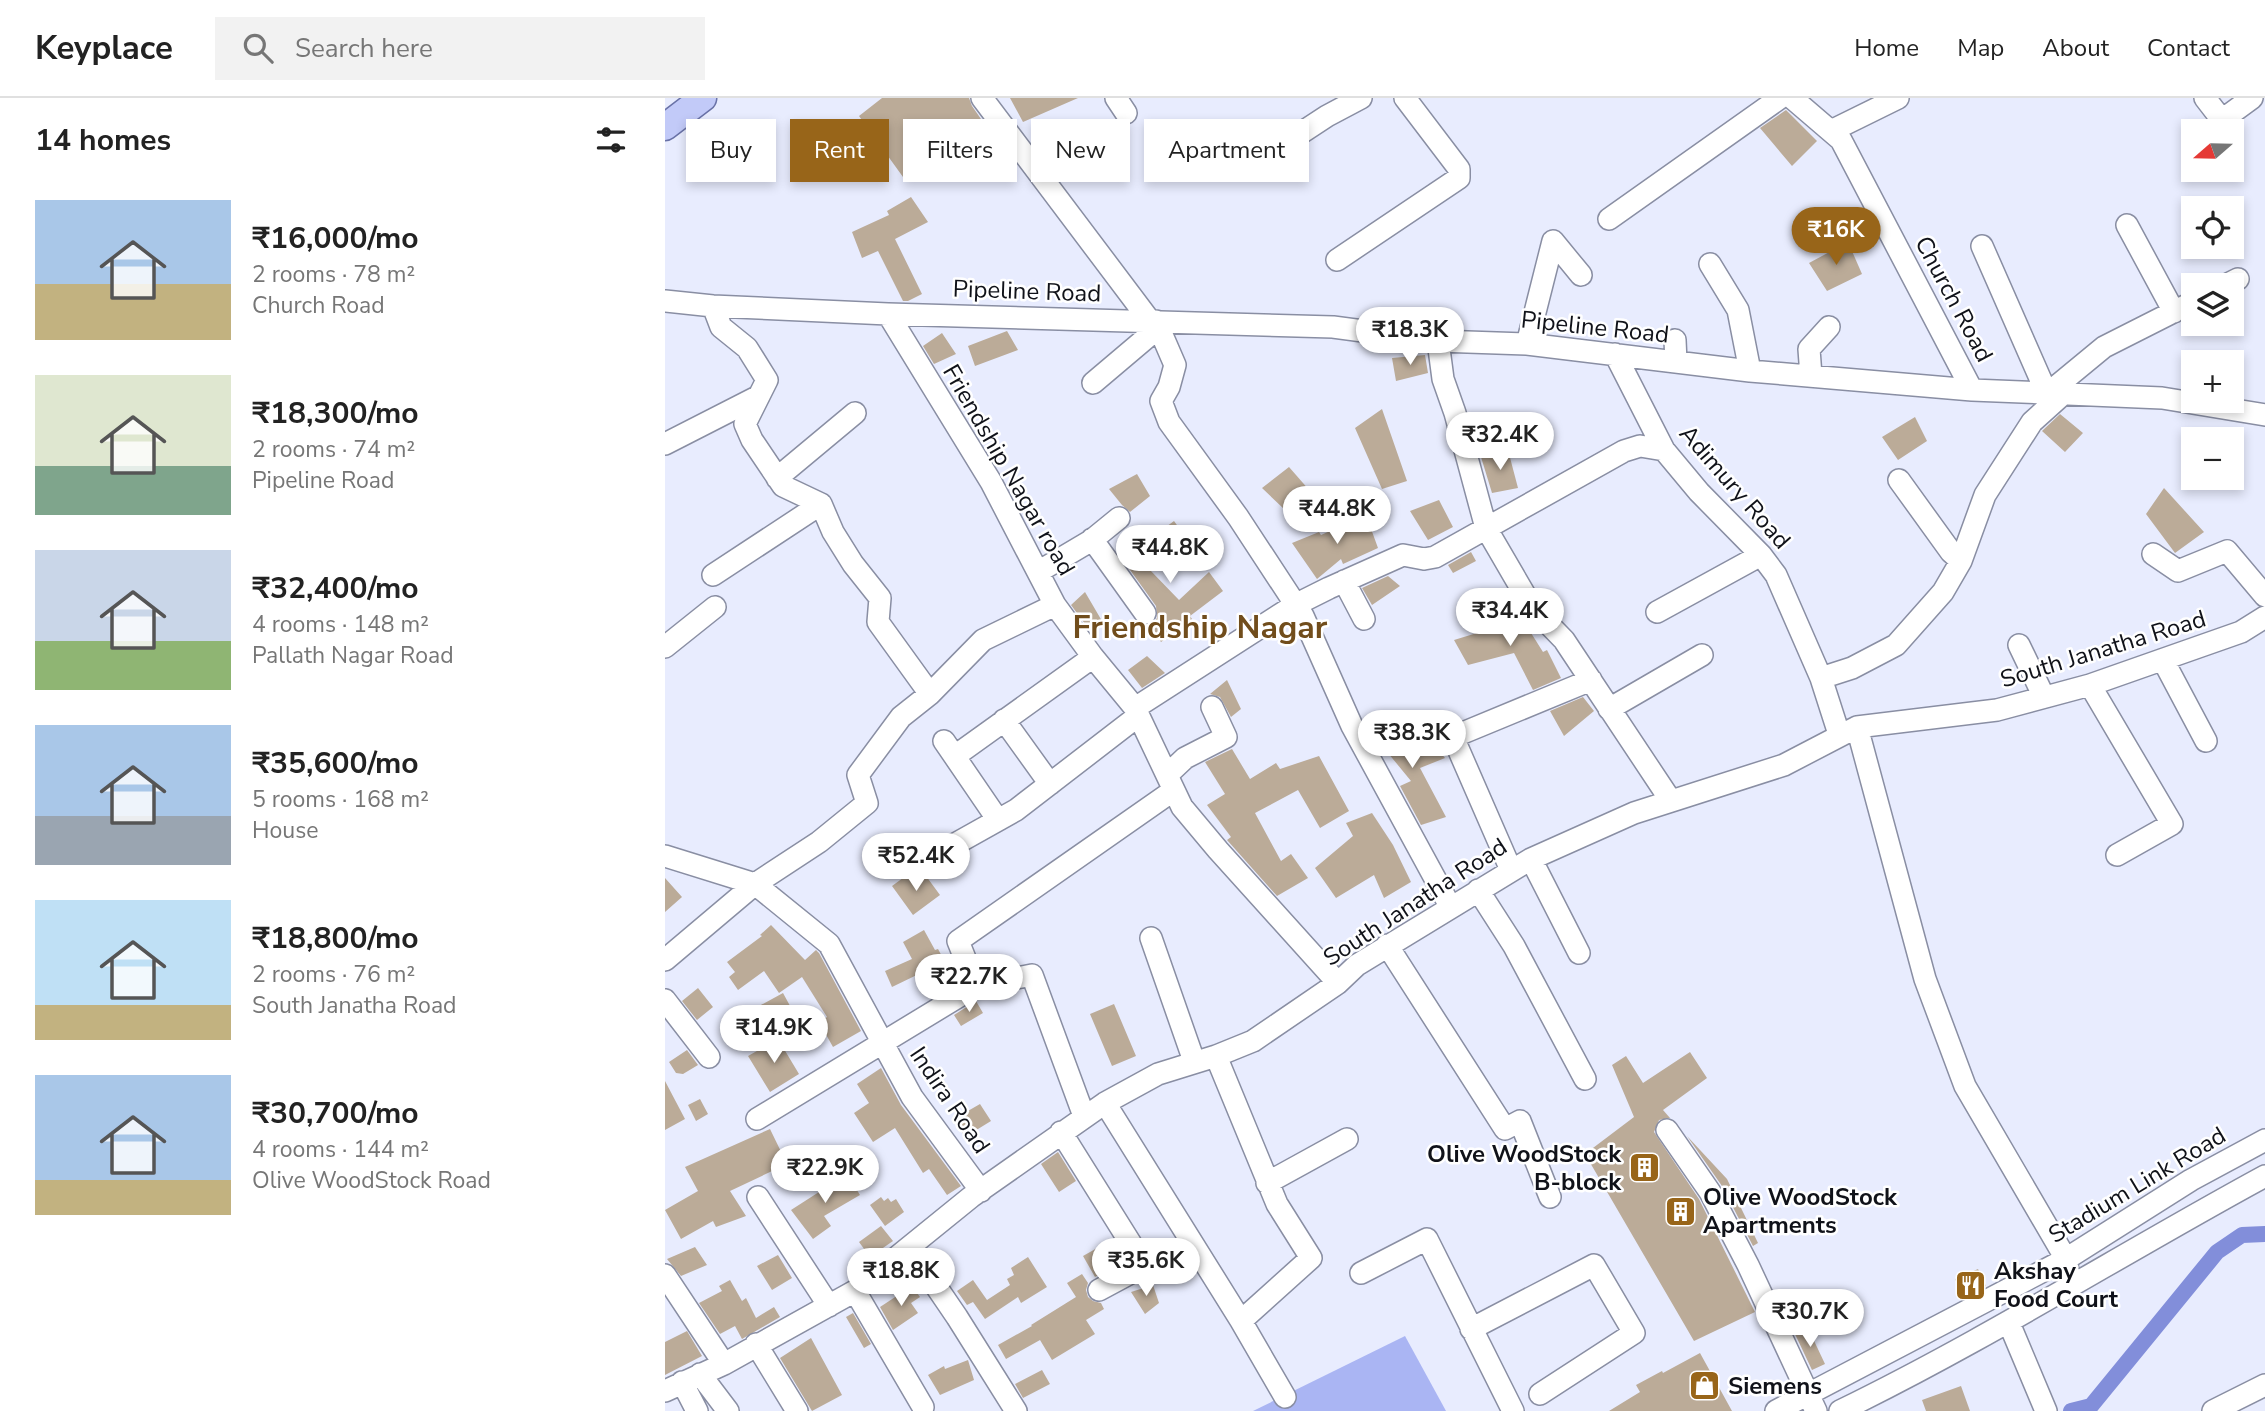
<!DOCTYPE html>
<meta charset="utf-8">
<style>
body{margin:0;font-family:"Nunito Sans",sans-serif;background:#f2f2f2;color:#222;height:100vh;display:flex;flex-direction:column;font-size:26px;white-space:nowrap}
*{box-sizing:border-box;margin:0}
p{font-size:23px;color:#767676}
.icon{flex:none;width:38px;height:38px;fill:none;stroke:currentColor;stroke-width:2;stroke-linecap:round;stroke-linejoin:round}
.map{position:relative;flex:1;overflow:hidden}
.side{display:flex;flex-direction:column;background:#fff;width:665px}
.side>*{flex:none}
.hud{position:absolute;left:21px;top:21px;width:665px;height:63px;display:flex;gap:14px}
.needle{width:46px;rotate:250deg}
.fabs{position:absolute;left:1516px;top:21px;display:grid;gap:14px}
.fabs a{display:grid;place-items:center;width:63px;height:63px;border-radius:0px;background:#fff;box-shadow:0 4px 10px #0003;font-size:35px}
.price{position:absolute;translate:-50% -60px;padding:0 16px;border-radius:24px;background:#fff;color:#222;font-size:23px;line-height:46px;filter:drop-shadow(0 2px 4px #0008)}
.price::after{content:'';position:absolute;left:50%;top:42px;width:21px;height:16px;margin-left:-10px;background:inherit;clip-path:polygon(0 0,100% 0,50% 100%)}
.price.active{background:#986519;color:#fff}
ul{padding:0;list-style:none}
li{display:flex;align-items:center;gap:21px;height:175px;padding:0 35px}
li span{display:grid;place-items:center;flex:none;width:196px;height:140px;border-radius:0px;color:#555}
li>.icon{margin-inline-start:auto}
span .icon{width:84px;height:84px;fill:#fffc;stroke-width:1}
li b{font-size:30px}
h2{display:flex;justify-content:space-between;align-items:center;height:84px;padding:0 35px;font-size:30px}
.tag{padding:0 24px;border-radius:0px;background:#fff;box-shadow:0 4px 10px #0003;font-size:24px;line-height:63px}
.tag.active{background:#986519;color:#fff}
header{display:flex;align-items:center;gap:42px;box-sizing:border-box;height:98px;padding:0 35px;background:#fff;border-bottom:2px solid #e0e0e0}
header strong{font-size:33px}
nav{display:flex;gap:38px;margin-inline-start:auto;font-size:24px}
.search{width:490px;height:63px;background:#f2f2f2;display:flex;align-items:center;gap:18px;box-sizing:border-box;padding:0 24px;border-radius:0px;color:#767676;font-size:26px}
main{display:flex;flex:1;min-height:0}
.map>svg:first-child{display:block}
</style>
<header>
<strong>Keyplace</strong>
<div class="search"><svg class="icon" aria-label="search" viewBox="0 0 24 24"><circle cx="10" cy="10" r="6"/><path d="M15 15l6 6"/></svg>Search here</div>
<nav><a>Home</a><a>Map</a><a>About</a><a>Contact</a></nav>
</header>
<main>
<section class="side">
<h2>14 homes<svg class="icon" aria-label="filters" viewBox="0 0 24 24"><path d="M4 7h16M4 17h16"/><circle cx="9" cy="7" r="2"/><circle cx="15" cy="17" r="2"/></svg></h2>
<ul>
<li><span style="background:linear-gradient(#a9c7e8 60%,#c2b280 0)"><svg class="icon" aria-label="home" viewBox="0 0 24 24"><path d="M3 11l9-7 9 7M6 9v11h12V9"/></svg></span><div><b>₹16,000/mo</b><p>2 rooms · 78 m²</p><p>Church Road</p></div></li>
<li><span style="background:linear-gradient(#dfe7d0 65%,#7fa58c 0)"><svg class="icon" aria-label="home" viewBox="0 0 24 24"><path d="M3 11l9-7 9 7M6 9v11h12V9"/></svg></span><div><b>₹18,300/mo</b><p>2 rooms · 74 m²</p><p>Pipeline Road</p></div></li>
<li><span style="background:linear-gradient(#c9d6e8 65%,#8fb573 0)"><svg class="icon" aria-label="home" viewBox="0 0 24 24"><path d="M3 11l9-7 9 7M6 9v11h12V9"/></svg></span><div><b>₹32,400/mo</b><p>4 rooms · 148 m²</p><p>Pallath Nagar Road</p></div></li>
<li><span style="background:linear-gradient(#a9c7e8 65%,#9aa5b1 0)"><svg class="icon" aria-label="home" viewBox="0 0 24 24"><path d="M3 11l9-7 9 7M6 9v11h12V9"/></svg></span><div><b>₹35,600/mo</b><p>5 rooms · 168 m²</p><p>House</p></div></li>
<li><span style="background:linear-gradient(#bfe0f5 75%,#c2b280 0)"><svg class="icon" aria-label="home" viewBox="0 0 24 24"><path d="M3 11l9-7 9 7M6 9v11h12V9"/></svg></span><div><b>₹18,800/mo</b><p>2 rooms · 76 m²</p><p>South Janatha Road</p></div></li>
<li><span style="background:linear-gradient(#a9c7e8 75%,#c2b280 0)"><svg class="icon" aria-label="home" viewBox="0 0 24 24"><path d="M3 11l9-7 9 7M6 9v11h12V9"/></svg></span><div><b>₹30,700/mo</b><p>4 rooms · 144 m²</p><p>Olive WoodStock Road</p></div></li>
</ul>
</section>
<div class="map">
<svg width="1600" height="1313" viewBox="0 0 1600 1313">
<rect width="100%" height="100%" fill="#e8ecfe"/>
<path fill="#aab5f3" d="M740 1238 781 1313H588Z"/>
<g fill="none" stroke-linecap="round" stroke-linejoin="round">
<path stroke="#828eda" stroke-width="16" d="M1406 1313 1426 1308 1552 1154 1577 1137 1600 1136"/>
</g>
<path fill="#bbab98" d="M217 0H304L307 8 316 21 238 79 194 18Z
M345 0H413L358 24Z
M1121 12 1152 43 1127 68 1095 30Z
M246 99 263 124 230 141 257 196 243 203H238L213 153 197 160 187 134 224 117 222 113Z
M1183 144 1197 176 1162 193 1144 165Z
M342 233 353 252 310 268 303 248Z
M277 235 291 256 269 266 258 248Z
M760 257 763 275 731 283 727 260Z
M717 311 742 383 717 391 690 330Z
M1395 316 1418 335 1400 354 1377 333Z
M1250 319 1262 343 1233 362 1217 339Z
M843 352 853 390 827 395 816 359Z
M624 369 645 393 619 411 597 390Z
M472 376 485 398 465 414 457 407 444 391Z
M1499 390 1539 434 1510 455 1481 416Z
M774 402 788 429 763 442 745 413Z
M701 417 713 450 678 466 676 461 652 481 627 445 654 434 656 437Z
M509 423 522 441 490 462 492 466 485 472 514 502 544 474 558 493 525 518 527 521 496 544 486 529 492 520 491 508 460 465 488 445 486 440Z
M806 454 811 463 788 475 783 467Z
M723 478 735 488 707 507 697 490Z
M420 494 437 523 423 530 406 507Z
M849 508 878 554 882 552 896 580 868 592 849 555 803 567 789 542 825 531 821 524Z
M482 558 500 575 477 590 463 572Z
M562 582 576 611 566 619 555 599 545 596Z
M918 599 929 613 899 638 885 613Z
M717 617 735 651 765 642 780 660 755 670 781 719 756 727 735 688 746 683 723 655 718 658 702 627Z
M567 651 585 681 611 665 615 671 654 658 684 713 655 730 633 692 590 715 616 763 626 756 643 780 612 798 562 742 566 739 542 707 560 696 540 664Z
M707 715 728 747 746 784 719 800 709 777 671 800 650 770 688 738 681 725Z
M242 777 250 781 261 778 275 797 248 817 227 788Z
M0 780 17 799 0 814Z
M106 827 140 862 151 852 154 855 196 933 168 949 154 924 162 919 137 879 114 895 99 873 73 892 64 879 70 874 62 864 97 838 95 837Z
M259 832 270 852 273 851 291 884 275 892 266 875 261 878 258 874 227 889 220 873 247 861 238 844Z
M33 890 48 909 32 922 17 903Z
M118 895 136 928 109 937 94 908Z
M311 903 318 915 296 928 289 917Z
M449 906 471 958 447 968 425 916Z
M113 941 134 976 105 994 83 958Z
M22 952 33 967 18 976 11 975 4 964Z
M1025 954 1042 980 998 1012 1005 1020 994 1022 989 1034 1034 1101 1090 1214 1029 1243 920 1056 969 1019 947 967 961 958 978 985Z
M216 970 236 1007 296 1088 282 1097 264 1071 258 1075 230 1030 208 1044 189 1015 204 1005 192 986Z
M0 983 20 1021 0 1032Z
M35 1001 43 1016 31 1023 23 1007Z
M315 1006 326 1023 300 1039 289 1021Z
M105 1031 122 1066 65 1093 81 1118 51 1129 48 1123 16 1141 0 1112 33 1093 20 1069Z
M1022 1038 1062 1081 1093 1145 1088 1148 1057 1088Z
M393 1054 411 1083 394 1094 376 1066Z
M182 1076 195 1097 159 1118 166 1128 148 1141 126 1112Z
M216 1099 219 1103 223 1100 226 1104 231 1101 239 1114 220 1128 205 1107Z
M216 1128 228 1143 205 1159 194 1144Z
M448 1141 461 1162 430 1179 418 1158Z
M30 1149 42 1167 16 1178 2 1161Z
M113 1157 127 1180 107 1192 92 1168Z
M363 1159 382 1189 356 1205 353 1199 320 1221 308 1204 302 1207 292 1193 308 1182 322 1202 345 1187 342 1181 349 1177 346 1170Z
M1313 1171 1321 1188 1298 1200 1290 1181Z
M417 1176 423 1185 421 1192 423 1199 428 1203 436 1205 439 1211 421 1222 430 1236 387 1262 375 1242 341 1261 333 1247 367 1228 366 1227 411 1199 402 1185Z
M65 1182 77 1203 81 1200 91 1220 109 1209 115 1219 77 1241 70 1228 55 1236 34 1205 57 1193 54 1188Z
M488 1187 494 1205 480 1216 466 1194Z
M247 1188 255 1199 246 1205 253 1215 228 1232 215 1209Z
M188 1215 206 1246 199 1250 181 1219Z
M1143 1230 1160 1266 1147 1272 1130 1236Z
M22 1233 37 1258 0 1277V1244Z
M146 1240 177 1297 147 1313 115 1260Z
M1035 1255 1067 1313H944L975 1294 971 1287 997 1273 998 1275Z
M303 1262 309 1282 275 1297 263 1277 279 1268 280 1271Z
M377 1272 385 1286 358 1300 350 1286Z
M1296 1288 1305 1313H1261L1257 1302Z"/>
<g fill="none" stroke-linecap="round" stroke-linejoin="round">
<defs>
<path id="minor" d="M317 0 485 223
M451 0 461 15
M1127 0 1176 42 1307 292
M1540 0 1557 22 1587 0
M1166 33 1233 0
M595 62 662 18 696 0
M944 121 1115 0
M1462 127 1509 214
M1317 148 1382 296 1439 249 1528 204
M672 162 794 80V71L740 0
M1045 166 1073 212 1085 273
M1561 187 1573 181
M0 203 48 208 223 216 668 229 773 243 862 246 1085 273 1307 292 1497 300 1600 317
M48 208 56 229 82 250 102 282 80 326 87 342 118 388 156 406 168 434 188 466 215 500 213 524 265 596
M223 216 326 384 390 507 428 559 470 610 517 709 553 752 673 885
M491 223 510 267 504 289 496 303 504 324 573 419 638 518 687 628 785 808
M1010 242 1011 264
M773 243 778 281 790 315 821 430 867 509 899 542 1006 703
M862 246 888 143 916 177
M950 256 999 352 1034 394 1096 457 1111 477 1156 580 1174 636
M1146 278 1144 251 1164 229
M428 285 493 230
M0 346 94 298
M112 380 190 315
M1234 382 1286 454 1296 463
M427 441 480 515
M1488 456 1513 473 1562 453 1600 498
M373 474 427 442 454 420
M48 477 156 406
M679 483 699 521
M992 514 1096 457
M1354 547 1379 599
M0 549 50 509
M1498 562 1541 643
M1156 580 1187 570 1231 547 1278 494 1296 463 1320 397 1367 324 1397 297
M1425 587 1507 726 1452 757
M470 610 630 507 664 490 738 457 759 461 770 459 959 353 975 348 999 352
M944 611 1037 557
M339 622 385 686
M1192 629 1260 881 1300 988 1401 1161 1406 1190
M279 643 333 722
M290 658 428 559
M502 677 520 660 561 639 547 609
M0 758 90 786 164 846 247 999 316 1093
M866 761 914 855
M251 768 351 712 473 618
M846 772 788 639 926 582
M813 792 849 848 920 981
M486 840 529 963
M722 847 840 1031 855 1023 885 1099
M0 862 90 786 154 744 202 705 193 677 236 619 265 596 318 542 390 507
M0 902 44 959
M551 958 612 1106 646 1160 576 1223
M440 1005 576 1223 620 1299
M419 1018 367 877 311 888 293 843 509 692
M92 1021 311 888
M1002 1032 1045 1094 1083 1167 1151 1313
M396 1034 478 1165 475 1170 434 1192
M602 1085 682 1041
M93 1099 164 1208
M245 1150 292 1219 351 1313
M696 1175 762 1141 848 1313
M0 1177 59 1266
M190 1193 258 1309
M1344 1225 1381 1313
M806 1231 929 1167 969 1235 875 1296
M91 1246 132 1313
M35 1276 63 1313
M17 1284 32 1313
M0 1293 59 1266 190 1193 306 1099 440 1005 493 976 551 958 588 943 673 885 692 867 866 761 969 715 1119 667 1192 629 1332 612 1425 587 1576 534 1600 519
M1111 1313 1401 1161 1526 1082 1600 1042
M1175 1313C1321 1242 1458 1155 1600 1078
M1548 1313 1600 1287"/>
<path id="major" d="M0 29 38 0"/>
</defs>
<use href="#minor" stroke="#898ea3" stroke-width="24"/>
<use href="#major" stroke="#6972a7" stroke-width="29"/>
<use href="#minor" stroke="#fff" stroke-width="21"/>
<use href="#major" stroke="#c2caf8" stroke-width="26"/>
</g>
<defs>
<symbol id="building-square" viewBox="-11 -11 22 22"><rect x="-9" y="-9" width="18" height="18" rx="4" fill="#986519" stroke="#fff"/><path d="M-4-6H4V6H1V3H-1V6H-4ZM-2.5-4.3h1.7v1.8h-1.7ZM.8-4.3h1.7v1.8H.8ZM-2.5-1h1.7V.8h-1.7ZM.8-1h1.7V.8H.8Z" fill="#fff"/></symbol>
<symbol id="restaurant-square" viewBox="-11 -11 22 22"><rect x="-9" y="-9" width="18" height="18" rx="4" fill="#986519" stroke="#fff"/><path d="M-5-6h1v4h1v-4h1v4h1v-4h1v5L-1.5 .5V6h-2V.5L-5-1ZM5-6V6H3V1.5H1.5Q1.5-4 5-6Z" fill="#fff"/></symbol>
<symbol id="shop-square" viewBox="-11 -11 22 22"><rect x="-9" y="-9" width="18" height="18" rx="4" fill="#986519" stroke="#fff"/><path d="M-5-2.5h2.3a2.7 3.5 0 0 1 5.4 0H5L5.5 6h-11ZM-1.5-2.5h3a1.5 2.3 0 0 0-3 0Z" fill="#fff"/></symbol>
</defs>
<g fill-rule="evenodd">
<use href="#building-square" x="962" y="1052" width="35" height="35"/>
<use href="#building-square" x="998" y="1096" width="35" height="35"/>
<use href="#restaurant-square" x="1288" y="1170" width="35" height="35"/>
<use href="#shop-square" x="1022" y="1270" width="35" height="35"/>
</g>
<g text-anchor="middle" dominant-baseline="central" stroke-width="5" stroke-linejoin="round" paint-order="stroke">
<g font-size="24" fill="#101219" stroke="#fff">
<text transform="translate(362 193) rotate(2)">Pipeline Road</text>
<text transform="translate(1289 201) rotate(62)">Church Road</text>
<text transform="translate(930 229) rotate(6)">Pipeline Road</text>
<text transform="translate(344 372) rotate(60)">Friendship Nagar road</text>
<text transform="translate(1070 389) rotate(49)">Adimury Road</text>
<text transform="translate(1438 551) rotate(-17)">South Janatha Road</text>
<text transform="translate(750 804) rotate(-33)">South Janatha Road</text>
<text transform="translate(285 1002) rotate(56)">Indira Road</text>
<text transform="translate(1472 1087) rotate(-31)">Stadium Link Road</text>
</g>
<g font-size="24" font-weight="bold" fill="#101219" stroke="#fff" text-anchor="start">
<text x="956" y="1056" text-anchor="end">Olive WoodStock<tspan x="956" dy="28">B-block</tspan></text>
<text x="1038" y="1099">Olive WoodStock<tspan x="1038" dy="28">Apartments</tspan></text>
<text x="1329" y="1173">Akshay<tspan x="1329" dy="28">Food Court</tspan></text>
<text x="1063" y="1288">Siemens</text>
</g>
<g font-size="32" font-weight="bold" fill="#714d1c" stroke="#fff">
<text x="535" y="529">Friendship Nagar</text>
</g>
</g>
</svg>
<div class="fabs">
<a><svg class="needle" viewBox="-14 -14 28 28"><path d="M0-13l5 13h-10z" fill="#e53935"/><path d="M0 13l5-13h-10z" fill="#767676"/></svg></a>
<a><svg class="icon" aria-label="locate" viewBox="0 0 24 24"><circle cx="12" cy="12" r="6"/><path d="M12 2v4M12 18v4M2 12h4M18 12h4"/></svg></a>
<a><svg class="icon" aria-label="layers" viewBox="0 0 24 24"><path d="M12 4l9 5-9 5-9-5zM3 14l9 5 9-5"/></svg></a>
<a>+</a>
<a>−</a>
</div>
<b class="price active" style="left:1171px;top:169px">₹16K</b>
<b class="price" style="left:745px;top:269px">₹18.3K</b>
<b class="price" style="left:835px;top:374px">₹32.4K</b>
<b class="price" style="left:672px;top:448px">₹44.8K</b>
<b class="price" style="left:505px;top:487px">₹44.8K</b>
<b class="price" style="left:845px;top:550px">₹34.4K</b>
<b class="price" style="left:747px;top:672px">₹38.3K</b>
<b class="price" style="left:251px;top:795px">₹52.4K</b>
<b class="price" style="left:304px;top:916px">₹22.7K</b>
<b class="price" style="left:109px;top:967px">₹14.9K</b>
<b class="price" style="left:160px;top:1107px">₹22.9K</b>
<b class="price" style="left:481px;top:1200px">₹35.6K</b>
<b class="price" style="left:236px;top:1210px">₹18.8K</b>
<b class="price" style="left:1145px;top:1251px">₹30.7K</b>
<div class="hud">
<a class="tag">Buy</a>
<a class="tag active">Rent</a>
<a class="tag">Filters</a>
<a class="tag">New</a>
<a class="tag">Apartment</a>
</div>
</div>
</main>
